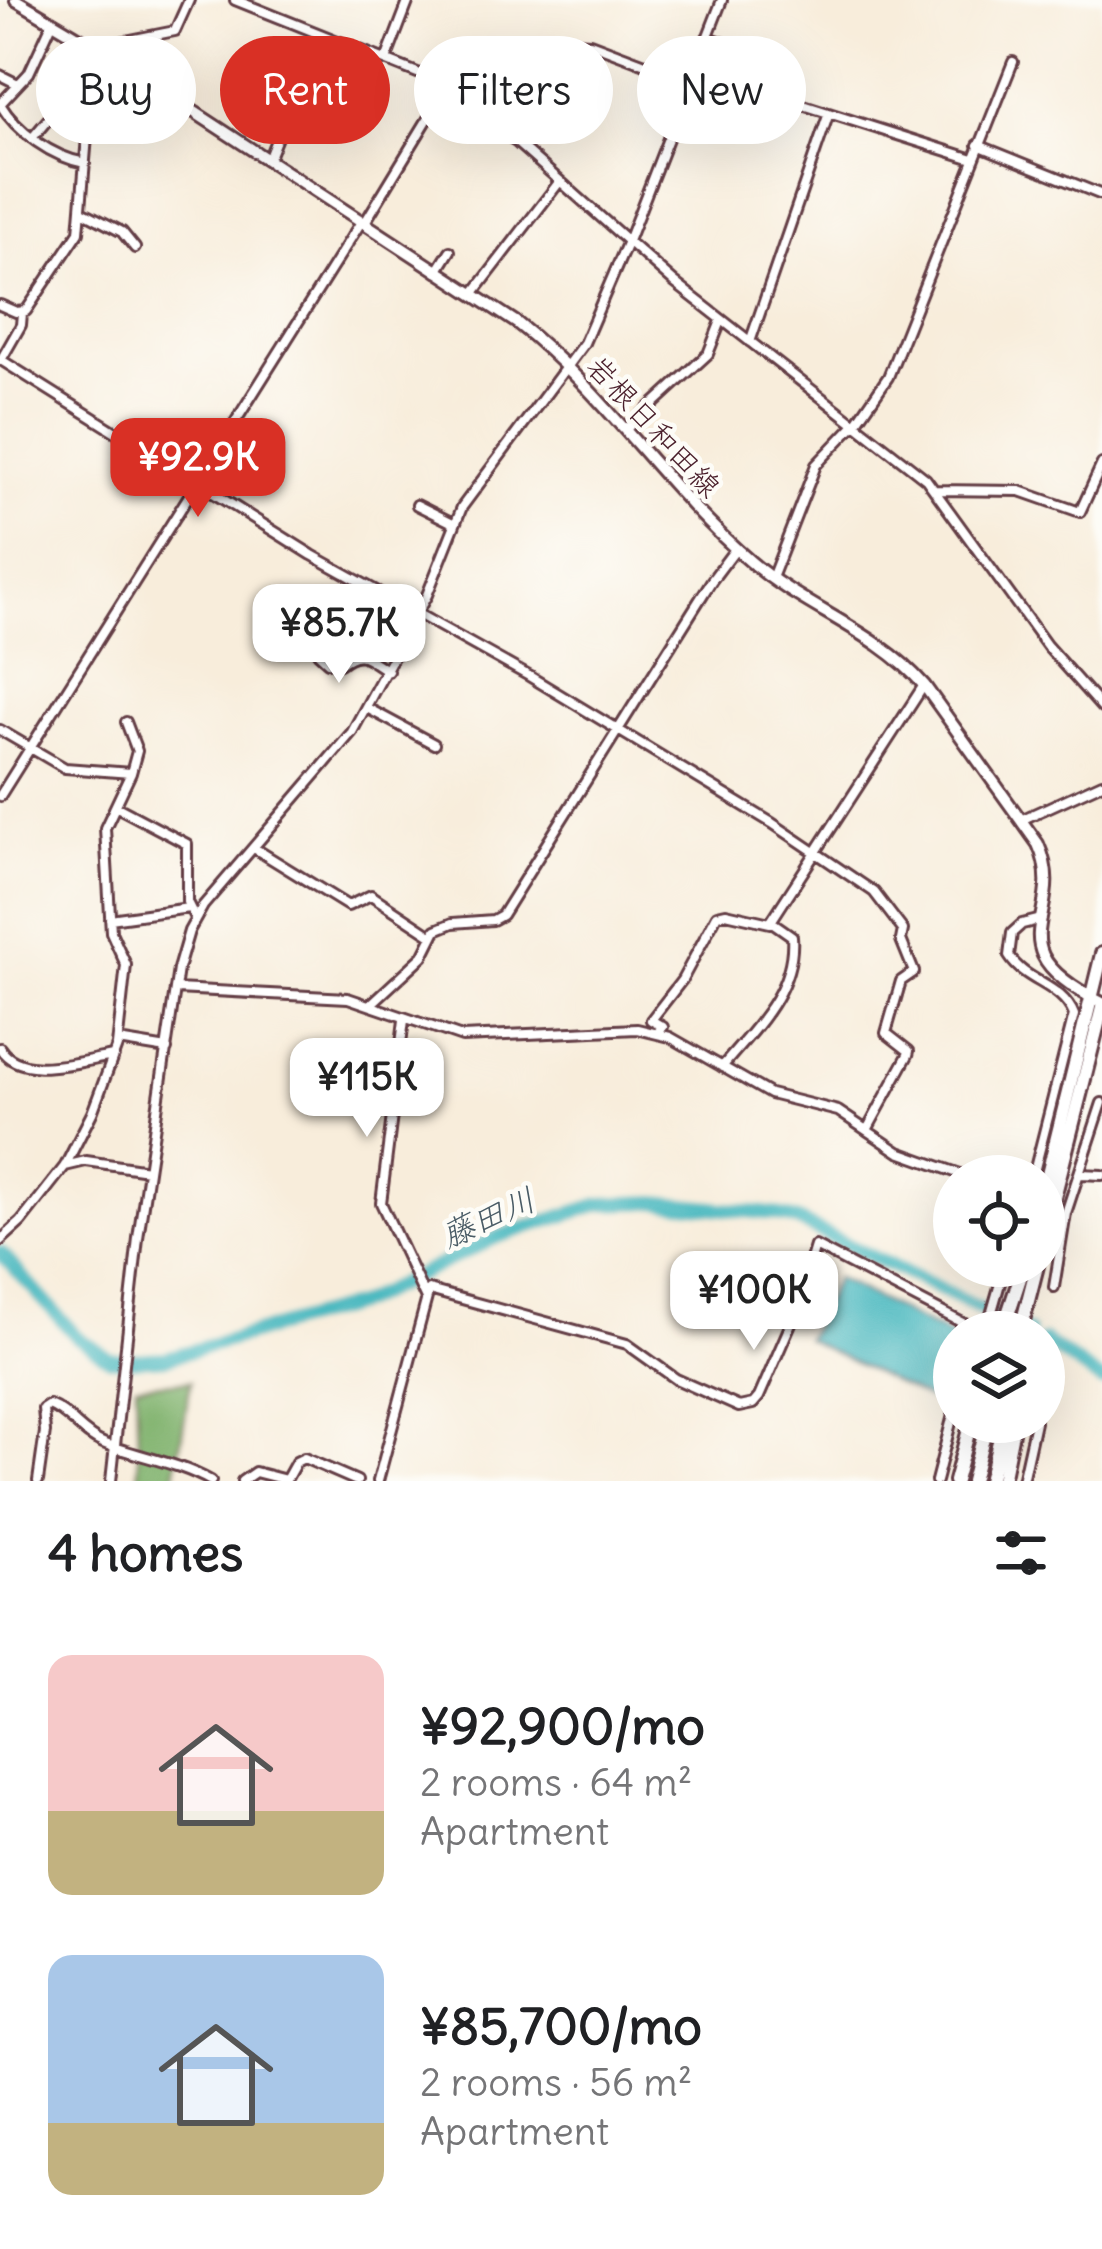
<!DOCTYPE html>
<meta charset="utf-8">
<style>
body{margin:0;font-family:Delius,"Klee One",sans-serif;background:#f2f2f2;color:#202124;height:100vh;display:flex;flex-direction:column;font-size:45px;white-space:nowrap}
*{box-sizing:border-box;margin:0}
p{font-size:39px;color:#757577}
.icon{flex:none;width:66px;height:66px;fill:none;stroke:currentColor;stroke-width:2;stroke-linecap:round;stroke-linejoin:round}
.map{position:relative;height:1481px;overflow:hidden}
.panel{display:flex;flex-direction:column;background:#fff;flex:1}
.panel>*{flex:none}
.guide{position:absolute;left:36px;top:36px;width:1032px;height:108px;display:flex;gap:24px}
.fabs{position:absolute;left:933px;top:1155px;display:grid;gap:24px}
.fabs a{display:grid;place-items:center;width:132px;height:132px;border-radius:50%;background:#fff;box-shadow:0 12px 48px #0002;font-size:60px}
.price{position:absolute;translate:-50% -102px;padding:0 27px;border-radius:24px;background:#fff;color:#222;font-size:39px;line-height:78px;filter:drop-shadow(0 3px 6px #0008)}
.price::after{content:'';position:absolute;left:50%;top:72px;width:36px;height:27px;margin-left:-18px;background:inherit;clip-path:polygon(0 0,100% 0,50% 100%)}
.price.selected{background:#d93025;color:#fff}
ul{padding:0;list-style:none}
li{display:flex;align-items:center;gap:36px;height:300px;padding:0 48px}
li span{display:grid;place-items:center;flex:none;width:336px;height:240px;border-radius:24px;color:#555}
li>.icon{margin-inline-start:auto}
span .icon{width:144px;height:144px;fill:#fffc;stroke-width:1}
li b{font-size:51px}
h2{display:flex;justify-content:space-between;align-items:center;height:144px;padding:0 48px;font-size:51px}
.chip{padding:0 42px;border-radius:54px;background:#fff;box-shadow:0 12px 48px #0002;font-size:42px;line-height:108px}
.chip.selected{background:#d93025;color:#fff}
.map>svg:first-child{display:block}
</style>
<div class="map">
<svg width="1102" height="1481" viewBox="0 0 1102 1481">
<rect width="100%" height="100%" fill="#fdfcf7"/>
<filter id="ink" filterUnits="userSpaceOnUse"><feTurbulence type="fractalNoise" baseFrequency=".00833" numOctaves="2"/><feDisplacementMap in="SourceGraphic" scale="24" xChannelSelector="R" yChannelSelector="G"/><feConvolveMatrix kernelMatrix="1 2 1 2 8 2 1 2 1" color-interpolation-filters="sRGB"/></filter>
<filter id="wash" filterUnits="userSpaceOnUse"><feTurbulence type="fractalNoise" baseFrequency=".004" numOctaves="4" result="noise"/><feDisplacementMap in="SourceGraphic" scale="48" xChannelSelector="R" yChannelSelector="G"/><feGaussianBlur stdDeviation="2.7" result="paint"/><feColorMatrix in="noise" values="0 0 0 0 0 0 0 0 0 0 0 0 0 0 0 0 0 1.4 0 .05"/><feComposite in="paint" operator="in"/></filter>
<g filter="url(#wash)">
<rect width="100%" height="100%" fill="#f8eddb"/>
<path fill="#81b36e" stroke="#66694c" stroke-width="3" d="M191 1381 174 1481H139L136 1385Z"/>
<path fill="#49b8bf" stroke="#4a6c75" stroke-width="3" d="M836 1278 954 1338V1352L932 1401 806 1339Z"/>
<g fill="none" stroke-linecap="round" stroke-linejoin="round">
<path stroke="#49b8bf" stroke-width="14" d="M0 1252 77 1337 110 1359 129 1360 166 1358 359 1304 497 1237 600 1204 656 1202 774 1214 796 1220 1028 1332
M1044 1341 1102 1381"/>
</g>
</g>
<g filter="url(#ink)">
<g fill="none" stroke-linecap="round" stroke-linejoin="round">
<defs>
<path id="minor" d="M235 0 455 88 675 283 926 479 1047 646 1102 708
M707 37 746 50
M95 47 175 31 189 0
M698 58 755 80 775 96 973 159
M386 60 409 0
M0 75 18 84
M767 90 780 55
M0 104C17 132 52 157 85 163
M0 104 29 73 53 21
M33 137 50 117
M514 141 541 71 565 68 575 42 590 43 690 81
M978 145 1102 195
M268 160 318 34
M84 212 122 232 135 248
M364 224 449 84
M437 272 450 251
M473 294 560 181
M0 305 16 312 26 311 79 232 92 77 102 52
M750 342 829 113
M1 360 312 555 529 676 772 823 874 892 903 930 901 940 914 972 901 981 886 1033 909 1051 908 1055 867 1130
M1 360 21 325 22 313
M625 430 708 354 721 321
M935 490 1020 491 1080 512 1102 464
M417 505 455 524
M772 578 816 465 857 422 888 377 1013 62
M318 653 328 662 340 664C362 647 367 659 388 671
M367 708 434 744
M126 722 137 751 131 773
M0 730 65 768 131 773 105 828 111 932 126 965 117 1046 92 1113 65 1166 21 1222 0 1241
M0 796 361 222
M117 807 187 844V902L195 918
M1023 819 1102 783
M254 848 348 906 371 895 433 936
M110 919 189 908
M176 989 348 998 462 1037 637 1029 670 1037 770 1094 838 1111 899 1152 966 1176
M370 1005 423 956 436 930 453 923 493 920 502 915 712 580 736 548
M404 1020 381 1203 426 1299
M658 1032 663 1027 651 1020 682 980 717 915 726 913 770 923 924 685
M118 1041 167 1049
M0 1048C21 1082 82 1060 114 1056
M722 1067C754 1029 796 990 792 936L772 922
M65 1166 86 1161 148 1170
M1081 1174 1102 1175
M1033 1176 1074 1015C1062 984 1026 983 1009 956L1012 933 1022 924 1038 920
M1054 1287 1066 1213 1102 1103
M986 1332 1005 1266
M38 1481 45 1432 43 1409 49 1405C70 1413 81 1434 103 1443 139 1457 177 1462 211 1481
M111 1481 138 1238 178 969 189 931 203 906 352 732 427 595 462 507 584 343 628 241 722 0
M242 1481 255 1472 286 1480 296 1462 304 1458 357 1481
M378 1481 429 1290 627 1344 676 1379 739 1407 753 1404 759 1397 792 1321 815 1246 980 1332
M936 1481 954 1411
M1022 1481 1035 1422"/>
<path id="major" d="M16 0 95 47 517 323C605 392 666 490 751 562 804 608 877 631 924 685L1038 844C1071 917 987 945 1102 1003"/>
<path id="highway" d="M1044 1190 1102 954
M1044 1237 1102 1008
M1002 1332 1024 1266
M1020 1332 1037 1266
M955 1481 971 1422
M972 1481 987 1422
M989 1481 1004 1422
M1002 1481 1014 1422"/>
</defs>
<use href="#minor" stroke="#643e45" stroke-width="14"/>
<use href="#major" stroke="#643e45" stroke-width="16"/>
<use href="#highway" stroke="#643e45" stroke-width="18"/>
<use href="#minor" stroke="#fff" stroke-width="8"/>
<use href="#major" stroke="#fff" stroke-width="10"/>
<use href="#highway" stroke="#fff" stroke-width="12"/>
</g>
</g>
<g text-anchor="middle" dominant-baseline="central" stroke-width="9" stroke-linejoin="round" paint-order="stroke">
<g font-size="30" fill="#4a1f2b" stroke="#fdfcf7">
<text transform="translate(654 426) rotate(47)">岩根日和田線</text>
</g>
<g font-size="33" font-style="italic" fill="#4a5c66" stroke="#fdfcf7">
<text transform="translate(488 1217) rotate(-24)">藤田川</text>
</g>
</g>
</svg>
<div class="fabs">
<a><svg class="icon" aria-label="locate" viewBox="0 0 24 24"><circle cx="12" cy="12" r="6"/><path d="M12 2v4M12 18v4M2 12h4M18 12h4"/></svg></a>
<a><svg class="icon" aria-label="layers" viewBox="0 0 24 24"><path d="M12 4l9 5-9 5-9-5zM3 14l9 5 9-5"/></svg></a>
</div>
<b class="price selected" style="left:198px;top:520px">¥92.9K</b>
<b class="price" style="left:339px;top:686px">¥85.7K</b>
<b class="price" style="left:367px;top:1140px">¥115K</b>
<b class="price" style="left:754px;top:1353px">¥100K</b>
<div class="guide">
<a class="chip">Buy</a>
<a class="chip selected">Rent</a>
<a class="chip">Filters</a>
<a class="chip">New</a>
</div>
</div>
<section class="panel">
<h2>4 homes<svg class="icon" aria-label="filters" viewBox="0 0 24 24"><path d="M4 7h16M4 17h16"/><circle cx="9" cy="7" r="2"/><circle cx="15" cy="17" r="2"/></svg></h2>
<ul>
<li><span style="background:linear-gradient(#f6c9c9 65%,#c2b280 0)"><svg class="icon" aria-label="home" viewBox="0 0 24 24"><path d="M3 11l9-7 9 7M6 9v11h12V9"/></svg></span><div><b>¥92,900/mo</b><p>2 rooms · 64 m²</p><p>Apartment</p></div></li>
<li><span style="background:linear-gradient(#a9c7e8 70%,#c2b280 0)"><svg class="icon" aria-label="home" viewBox="0 0 24 24"><path d="M3 11l9-7 9 7M6 9v11h12V9"/></svg></span><div><b>¥85,700/mo</b><p>2 rooms · 56 m²</p><p>Apartment</p></div></li>
</ul>
</section>
